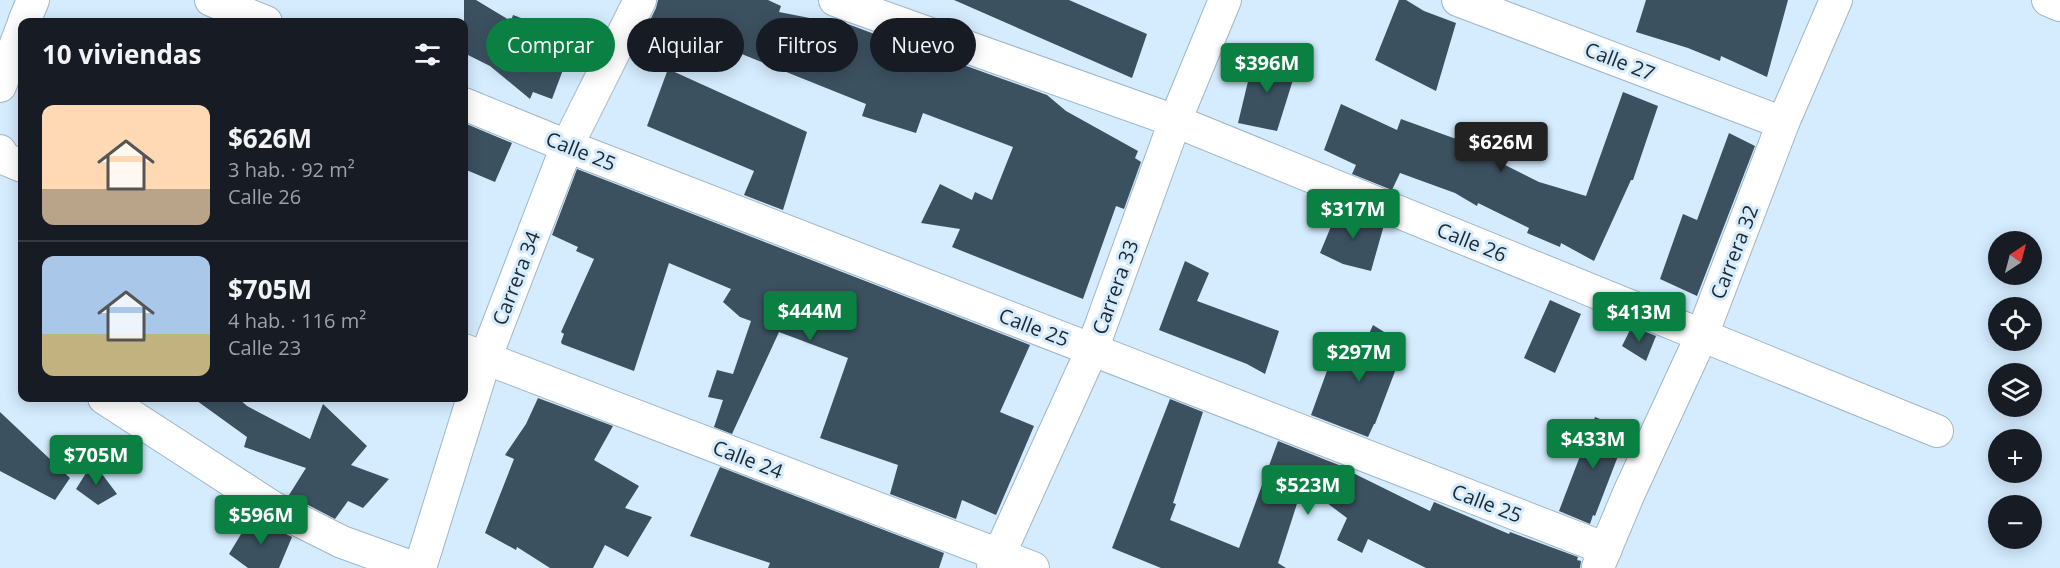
<!DOCTYPE html>
<html lang="es">
<meta charset="utf-8">
<style>
body{margin:0;font-family:"Open Sans",sans-serif;background:#242831;color:#f1f3f6;height:100vh;display:flex;flex-direction:column;font-size:22px;white-space:nowrap}
*{box-sizing:border-box;margin:0}
p{font-size:20px;color:#9ea1a6}
.icon{flex:none;width:33px;height:33px;fill:none;stroke:currentColor;stroke-width:2;stroke-linecap:round;stroke-linejoin:round}
.map{position:relative;flex:1;overflow:hidden}
.side{position:absolute;left:18px;top:18px;width:450px;height:384px;display:flex;flex-direction:column;background:#171b24;border-radius:12px;box-shadow:0 3px 15px #0003}
.side>*{flex:none}
.banner{position:absolute;left:486px;top:18px;width:570px;height:54px;display:flex;gap:12px}
.needle{width:39px;rotate:36deg}
.controls{position:absolute;left:1988px;top:231px;display:grid;gap:12px}
.controls a{display:grid;place-items:center;width:54px;height:54px;border-radius:50%;background:#171b24;box-shadow:0 3px 15px #0003;font-size:30px}
.price{position:absolute;translate:-50% -51px;padding:0 14px;border-radius:6px;background:#0b8043;color:#fff;font-size:20px;line-height:39px;filter:drop-shadow(0 2px 3px #0008)}
.price::after{content:'';position:absolute;left:50%;top:36px;width:18px;height:14px;margin-left:-9px;background:inherit;clip-path:polygon(0 0,100% 0,50% 100%)}
.price.on{background:#222;color:#fff}
ul{padding:0;list-style:none}
li{display:flex;align-items:center;gap:18px;height:150px;padding:0 24px}
li+li{border-top:2px solid #363941}
li span{display:grid;place-items:center;flex:none;width:168px;height:120px;border-radius:12px;color:#555}
li>.icon{margin-inline-start:auto}
span .icon{width:72px;height:72px;fill:#fffc;stroke-width:1}
li b{font-size:26px}
h2{display:flex;justify-content:space-between;align-items:center;height:72px;padding:0 24px;font-size:26px}
.tag{padding:0 21px;border-radius:27px;background:#171b24;box-shadow:0 3px 15px #0003;font-size:21px;line-height:54px}
.tag.on{background:#0b8043;color:#fff}
.map>svg:first-child{display:block}
</style>
<div class="map">
<svg width="2060" height="568" viewBox="0 0 2060 568">
<rect width="100%" height="100%" fill="#d4ecfe"/>
<path fill="#3c5160" d="M464 0H476L511 21 513 15 575 38 552 99 533 92 530 99 490 66 464 53Z
M658 0H768L781 6 779 12 835 23 837 20 944 60V58L1047 95 1066 111 1138 151 1135 158 1141 162 1124 209 1116 206 1083 299 952 247 960 229 921 223 940 184 972 200 975 192 992 200 1013 147 923 113 916 133 862 116 866 104 682 30 672 54 641 39 656 8Z
M954 0H1069L1147 34 1132 78Z
M1399 0H1406L1424 11 1456 23 1436 91 1375 60Z
M1646 0H1788L1767 77 1721 56 1720 61 1688 48 1636 32Z
M1260 55 1297 67 1277 131 1238 123 1250 73Z
M668 69 807 132 783 210 744 195 754 171 647 126Z
M1623 92 1658 106 1633 180H1631L1594 261 1561 243 1560 247 1527 233 1529 228 1478 203 1477 206 1455 193 1400 173 1392 190 1352 174 1356 165 1324 150 1341 104 1397 130 1401 119 1481 148 1497 157 1495 160 1539 182 1586 196Z
M464 123 512 143 495 182 464 169Z
M1729 133 1755 146 1697 296 1660 279 1683 214 1697 220Z
M577 169 1030 345 1000 412 1034 426 996 515 962 500 956 519 890 494 898 465 820 438 848 358 779 332 732 434 714 427 723 400 708 397 717 370 733 374 751 321 740 317 723 302 731 289 669 263 634 371 562 344 561 342 564 334 561 332 594 259 576 251 578 247 552 235Z
M1339 207 1384 225 1371 271 1343 264 1320 253Z
M1185 261 1209 273 1197 301 1279 331 1265 374 1247 364 1159 330Z
M1550 300 1581 314 1555 373 1524 358Z
M1373 325 1405 345 1375 424H1374L1368 437 1311 415 1336 346 1359 356Z
M1632 326 1656 336 1646 361 1622 346Z
M193 398H238L247 406 310 439 323 404 367 446 351 465 389 479 363 508 348 501 335 519 289 495 306 468 244 447 247 437Z
M538 398 613 426 594 460 639 486 625 508 652 517 628 557 605 545 593 568H550L517 547 516 550 485 533 514 459 505 455 526 424Z
M1170 399 1203 412 1173 503 1176 504 1170 520 1239 548 1278 441 1354 471 1353 473 1430 511 1434 502 1509 534 1510 532 1578 557 1577 560 1581 561 1580 568H1426L1368 539 1362 553 1337 540 1347 518 1303 485 1278 563 1286 568H1161L1112 548Z
M0 412 70 478 55 500 0 471Z
M1595 417 1628 430 1595 516 1593 515 1590 524 1559 511Z
M93 462 117 494 98 505 76 489Z
M720 467 944 553 939 568H768L770 563 690 536Z
M252 516 292 537 279 568H248L229 554Z"/>
<g fill="none" stroke-linecap="round" stroke-linejoin="round">
<defs>
<path id="street" d="M211 0 266 22
M835 0 1175 121 1937 431
M1458 0 1783 123
M2048 0 2060 5
M24 22 33 0
M0 86 22 28
M464 104 567 146 1606 549
M0 151 5 159 22 166
M464 350 1033 568
M104 398 272 507 342 542 414 568
M1598 567 1629 493 1702 335 1783 123 1836 0
M420 568 485 359 567 146 640 0
M993 568 1092 350 1175 121 1225 0"/>
</defs>
<use href="#street" stroke="#9fb6c8" stroke-width="34"/>
<use href="#street" stroke="#fff" stroke-width="32"/>
</g>
<g text-anchor="middle" dominant-baseline="central" stroke-width="6" stroke-linejoin="round" paint-order="stroke">
<g font-size="20" fill="#1e272d" stroke="#d4ecfe">
<text transform="translate(1620 61) rotate(21)">Calle 27</text>
<text transform="translate(581 151) rotate(22)">Calle 25</text>
<text transform="translate(1472 242) rotate(22)">Calle 26</text>
<text transform="translate(1734 252) rotate(-69)">Carrera 32</text>
<text transform="translate(516 278) rotate(-69)">Carrera 34</text>
<text transform="translate(1115 287) rotate(-70)">Carrera 33</text>
<text transform="translate(1034 327) rotate(21)">Calle 25</text>
<text transform="translate(748 459) rotate(21)">Calle 24</text>
<text transform="translate(1487 503) rotate(21)">Calle 25</text>
</g>
</g>
</svg>
<div class="controls">
<a><svg class="needle" viewBox="-14 -14 28 28"><path d="M0-13l5 13h-10z" fill="#e53935"/><path d="M0 13l5-13h-10z" fill="#9ea1a6"/></svg></a>
<a><svg class="icon" aria-label="locate" viewBox="0 0 24 24"><circle cx="12" cy="12" r="6"/><path d="M12 2v4M12 18v4M2 12h4M18 12h4"/></svg></a>
<a><svg class="icon" aria-label="layers" viewBox="0 0 24 24"><path d="M12 4l9 5-9 5-9-5zM3 14l9 5 9-5"/></svg></a>
<a>+</a>
<a>−</a>
</div>
<b class="price" style="left:1267px;top:94px">$396M</b>
<b class="price on" style="left:1501px;top:173px">$626M</b>
<b class="price" style="left:1353px;top:240px">$317M</b>
<b class="price" style="left:810px;top:342px">$444M</b>
<b class="price" style="left:1639px;top:343px">$413M</b>
<b class="price" style="left:1359px;top:383px">$297M</b>
<b class="price" style="left:1593px;top:470px">$433M</b>
<b class="price" style="left:96px;top:486px">$705M</b>
<b class="price" style="left:1308px;top:516px">$523M</b>
<b class="price" style="left:261px;top:546px">$596M</b>
<div class="banner">
<a class="tag on">Comprar</a>
<a class="tag">Alquilar</a>
<a class="tag">Filtros</a>
<a class="tag">Nuevo</a>
</div>
<section class="side">
<h2>10 viviendas<svg class="icon" aria-label="filters" viewBox="0 0 24 24"><path d="M4 7h16M4 17h16"/><circle cx="9" cy="7" r="2"/><circle cx="15" cy="17" r="2"/></svg></h2>
<ul>
<li><span style="background:linear-gradient(#ffd9b3 70%,#b9a48a 0)"><svg class="icon" aria-label="home" viewBox="0 0 24 24"><path d="M3 11l9-7 9 7M6 9v11h12V9"/></svg></span><div><b>$626M</b><p>3 hab. · 92 m²</p><p>Calle 26</p></div></li>
<li><span style="background:linear-gradient(#a9c7e8 65%,#c2b280 0)"><svg class="icon" aria-label="home" viewBox="0 0 24 24"><path d="M3 11l9-7 9 7M6 9v11h12V9"/></svg></span><div><b>$705M</b><p>4 hab. · 116 m²</p><p>Calle 23</p></div></li>
</ul>
</section>
</div>
